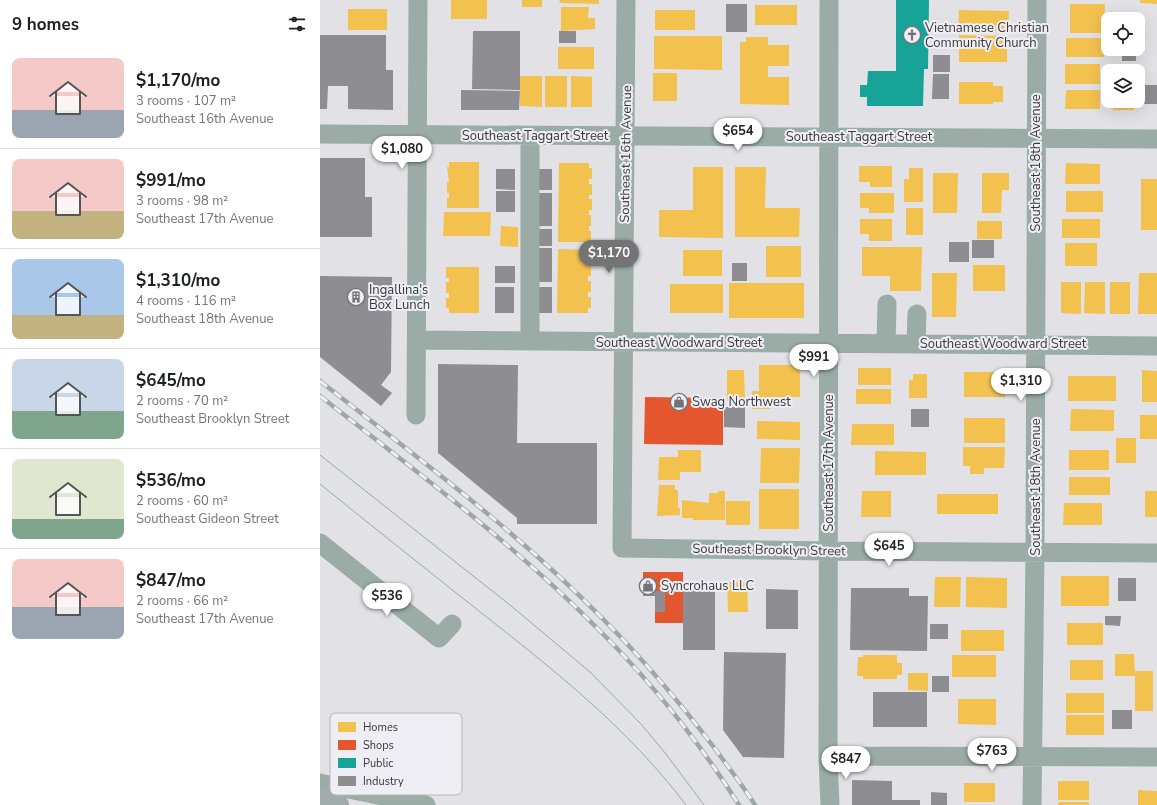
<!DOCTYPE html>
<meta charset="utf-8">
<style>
body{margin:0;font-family:"Nunito Sans",sans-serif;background:#f2f2f2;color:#202124;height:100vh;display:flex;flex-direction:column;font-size:15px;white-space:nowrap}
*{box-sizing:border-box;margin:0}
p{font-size:13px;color:#757577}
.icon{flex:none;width:22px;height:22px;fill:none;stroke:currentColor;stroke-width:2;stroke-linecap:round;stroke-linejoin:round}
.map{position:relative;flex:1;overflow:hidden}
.drawer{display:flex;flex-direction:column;background:#fff;width:320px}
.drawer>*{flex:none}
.tools{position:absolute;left:781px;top:12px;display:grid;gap:8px}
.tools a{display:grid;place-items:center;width:44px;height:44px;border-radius:8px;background:#fff;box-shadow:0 4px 16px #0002;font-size:20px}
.price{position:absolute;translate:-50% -34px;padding:0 9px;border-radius:14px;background:#fff;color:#222;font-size:13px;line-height:26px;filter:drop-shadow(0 1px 2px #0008)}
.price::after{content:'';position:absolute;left:50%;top:24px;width:12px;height:9px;margin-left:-6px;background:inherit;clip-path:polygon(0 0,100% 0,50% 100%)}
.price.active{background:#747477;color:#fff}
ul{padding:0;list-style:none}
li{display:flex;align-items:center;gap:12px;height:100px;padding:0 12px}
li+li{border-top:1px solid #e0e0e0}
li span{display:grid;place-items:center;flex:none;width:112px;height:80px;border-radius:8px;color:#555}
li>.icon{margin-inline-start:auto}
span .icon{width:48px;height:48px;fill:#fffc;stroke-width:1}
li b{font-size:17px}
h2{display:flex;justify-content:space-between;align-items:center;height:48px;padding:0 12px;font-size:17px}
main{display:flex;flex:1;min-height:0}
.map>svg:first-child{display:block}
</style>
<main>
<section class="drawer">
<h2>9 homes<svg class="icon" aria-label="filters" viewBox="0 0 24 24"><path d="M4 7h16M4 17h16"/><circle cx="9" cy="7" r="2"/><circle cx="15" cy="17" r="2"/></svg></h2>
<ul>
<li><span style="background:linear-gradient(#f6c9c9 65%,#9aa5b1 0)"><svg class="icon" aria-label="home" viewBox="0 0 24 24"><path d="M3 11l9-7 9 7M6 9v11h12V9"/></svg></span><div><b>$1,170/mo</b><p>3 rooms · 107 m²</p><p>Southeast 16th Avenue</p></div></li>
<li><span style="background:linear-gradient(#f6c9c9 65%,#c2b280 0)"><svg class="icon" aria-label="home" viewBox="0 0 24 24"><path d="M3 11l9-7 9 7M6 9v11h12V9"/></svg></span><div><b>$991/mo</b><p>3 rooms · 98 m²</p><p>Southeast 17th Avenue</p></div></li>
<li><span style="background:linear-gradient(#a9c7e8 70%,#c2b280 0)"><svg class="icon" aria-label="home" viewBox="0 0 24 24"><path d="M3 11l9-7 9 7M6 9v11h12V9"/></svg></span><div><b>$1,310/mo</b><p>4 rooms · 116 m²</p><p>Southeast 18th Avenue</p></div></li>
<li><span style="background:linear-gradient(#c9d6e8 65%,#7fa58c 0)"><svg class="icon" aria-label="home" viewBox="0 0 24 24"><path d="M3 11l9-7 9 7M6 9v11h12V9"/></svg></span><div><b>$645/mo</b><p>2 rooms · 70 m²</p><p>Southeast Brooklyn Street</p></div></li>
<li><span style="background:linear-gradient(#dfe7d0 75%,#7fa58c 0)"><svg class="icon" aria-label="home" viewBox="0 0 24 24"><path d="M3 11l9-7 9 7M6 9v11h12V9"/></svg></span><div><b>$536/mo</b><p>2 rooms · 60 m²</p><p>Southeast Gideon Street</p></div></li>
<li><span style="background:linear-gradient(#f6c9c9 60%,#9aa5b1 0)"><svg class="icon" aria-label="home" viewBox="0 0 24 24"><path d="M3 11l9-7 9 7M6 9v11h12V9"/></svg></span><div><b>$847/mo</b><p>2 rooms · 66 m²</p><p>Southeast 17th Avenue</p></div></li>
</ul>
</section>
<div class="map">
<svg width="837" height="805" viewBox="0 0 837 805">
<rect width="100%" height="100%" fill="#e2e2e6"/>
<path fill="#f2c14e" d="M131 0H167V19H131Z
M202 0H222V7H202Z
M240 0H279V4L239 3Z
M820 0H837V4L820 3Z
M750 4H785L784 33H750Z
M435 5H477V25H435Z
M241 7H269L268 18H275V29L241 31Z
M28 9H67V30H28Z
M335 10H375V30H335Z
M639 10 689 11 688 31H638Z
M639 35 687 36V62H639Z
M334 36H402V70L334 69Z
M426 37H448V45H469V66H448V77H469V105L420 104V42H426Z
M746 38H784V57H746Z
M238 47H274V69H238Z
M745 64H780V84H745Z
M333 73H357V101H333Z
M200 76H222V107L200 106Z
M225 76H247V107H225Z
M251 76 272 77V107H251Z
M639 82H673V86H683V102H673V104H639Z
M746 90H780V109H745Z
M793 101H814V110H793Z
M129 162H159V208H127V198H129V193H127V182H129L127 167H129Z
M239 163H269V168H272V179H269V184H272V195H269V199H272V210H269V215H271V226H269V231H271V242H238Z
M746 163 780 164V184H745Z
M539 166H572V187H550V182H539Z
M373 167H403V238L339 237V210H373Z
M415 167H446L445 208H480L479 237H415Z
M589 168H603V202H584V179H589Z
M613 173H638L637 213H613Z
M662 173H689V190H682L681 213H662Z
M821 179H837V230H821Z
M746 191H783V212H746Z
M540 193H574V213H549V208H540Z
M586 208H603V235H586Z
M124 212H171L170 236H123Z
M540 219H572V241H549V234H540Z
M742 219H780V238H742Z
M657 221H682V239H657Z
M181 226 198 227V247L180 246Z
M745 243H777V266H745Z
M446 246H481V277H446Z
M542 247H602L601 291H570V276H542Z
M238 249 271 250V261H268V265H271V276H268V281H271V292H268V297H271V308H268V313H237Z
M363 250H402V276H363Z
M653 265H685V291H653Z
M126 267H159V313H129V308H126V298H129V293H126V282H129V278H126Z
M612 273H637L636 317H612Z
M819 273H837V314H818Z
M741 282H761V314L741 313Z
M765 282H785V314L764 313Z
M790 282H810V314H790Z
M409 283H484V318H409Z
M350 284H403V313H350Z
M439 365H480V397H450V409H432V391H439Z
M538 368H571V385H538Z
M407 370H424L425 401H407Z
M822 370 837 371V402H822Z
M644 372H685V397H644Z
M593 374H607V398H589V380H593Z
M748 376H796V401H748Z
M536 389H571V404H536Z
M751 409 794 410V431H750Z
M820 415H837V439H820Z
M644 418H685V443H644Z
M437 421 480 422V440L437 439Z
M532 424H574V445H531Z
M796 438H816V463H796Z
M643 447H685L684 468H664V474H650V466H643Z
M441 448H480L479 483H440Z
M358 450H381V472H360V480H338L339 457H358Z
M749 450H789V470H749Z
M555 451 606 452V475H555Z
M749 477H790V495H749Z
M339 485H355V490H358V508H360V515L337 516Z
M439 489H479V529H439Z
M398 491H405V520H373V518H362V500L389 503V493H398Z
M542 491H571V517H541Z
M825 491H837V517H825Z
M617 494H678V514H617Z
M406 501H430V525H406Z
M744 503H782V525H743Z
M741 576H789V606H741Z
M615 577H641L640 607H614Z
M646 577 687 578V608L646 607Z
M407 582H427L428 612H408Z
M747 623H783V645H747Z
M641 630H684V651H641Z
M795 654H814L815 676H795Z
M543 655H577V663H582V675H577V679H543V676H537L538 657H543Z
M632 655H676V677H632Z
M750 660H783V680H750Z
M815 671H833V711H815Z
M588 673H608V691L588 690Z
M746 693H784V713H746Z
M638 699H676V725L638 724Z
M746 715H784V735H746Z
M738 781H769V800H738Z
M644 783H675V802H644Z
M818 790 837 791V805H818Z
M738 802H769V805H738Z"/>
<path fill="#e4572e" d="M325 397 403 398V445L324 444Z
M323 572H363V623H335V612H345V591H323Z"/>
<path fill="#17a398" d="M576 0H609L608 69H604L603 106H547V97H540V85H547L548 71H576Z"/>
<path fill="#8d8d92" d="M406 4H427V32H406Z
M153 31H200V90L152 89Z
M239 31H256V43H239Z
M0 35H66V70H73V110L28 109V86H8L7 109H0Z
M802 49H816V61H802Z
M613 55H630V72H613Z
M613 74H629V99H612Z
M818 85H837V104H818Z
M141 90 200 91 199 110H141Z
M0 158H45V197H52V237H0Z
M176 169H195V190L176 189Z
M213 169H232V190H213Z
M176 191H195V212H176Z
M213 193H232V226H213Z
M213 229H232V246H213Z
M652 240H674V258H652Z
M629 242H649V262H629Z
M213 248H232V282H213Z
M412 263H427V281H412Z
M175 266H195V283H175Z
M0 276 72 277 71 372 61 385 72 393 61 406 0 357Z
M175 287H194V313H175Z
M213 287H232V313H213Z
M118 364 198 365 197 443H277V524H197V518L118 453Z
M404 407H425V428L404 427Z
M591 409H609V427H591Z
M798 578H816V601H798Z
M363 587H395V650H363Z
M531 588H589V596H608L607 651 530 650Z
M446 589 478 590V629H446Z
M323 591H345V612H335V596H323Z
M785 616H801L800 626 785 625Z
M610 624H628V639H610Z
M404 652 466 653 464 758 423 757 403 730Z
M612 676H629V692H612Z
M553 692H607V727H553Z
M792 710H812V729H792Z
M532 780 572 781V800H600V805H532Z
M611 792 627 793V805H611Z"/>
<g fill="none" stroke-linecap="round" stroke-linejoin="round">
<path stroke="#9aaca5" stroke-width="19" d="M306 0 302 548 509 551 837 553
M509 0 508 756 510 805
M0 134 837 139
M210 136V341
M97 340 837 346
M566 343 567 304
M596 343 597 314
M96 415 98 0
M0 543 119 638 132 624
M508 756 837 757
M0 783 106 805
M712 805 715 552 717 0"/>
<path stroke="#a0adaa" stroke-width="22" d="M0 798 18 805"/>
<path stroke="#9da8a5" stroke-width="1" d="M0 455 190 605 270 672 321 724 346 754 384 805
M0 484C53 527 106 569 159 611 235 671 307 727 366 805"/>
<defs>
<path id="rail" d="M0 381C96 457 196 530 282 618 323 659 361 704 396 750 409 768 423 786 435 805
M0 396C93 469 189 540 273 624 328 678 378 740 419 805"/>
</defs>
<use href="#rail" stroke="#9da8a5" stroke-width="4.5"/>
<use href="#rail" stroke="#eeeef4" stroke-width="3" stroke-dasharray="9" stroke-linecap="butt"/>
</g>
<defs>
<symbol id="church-ring" viewBox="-11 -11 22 22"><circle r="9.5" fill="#eeeef4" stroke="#747477" stroke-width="1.5"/><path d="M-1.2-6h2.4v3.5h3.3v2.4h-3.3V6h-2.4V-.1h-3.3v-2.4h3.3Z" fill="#747477"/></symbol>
<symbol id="building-ring" viewBox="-11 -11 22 22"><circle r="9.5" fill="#eeeef4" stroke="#747477" stroke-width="1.5"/><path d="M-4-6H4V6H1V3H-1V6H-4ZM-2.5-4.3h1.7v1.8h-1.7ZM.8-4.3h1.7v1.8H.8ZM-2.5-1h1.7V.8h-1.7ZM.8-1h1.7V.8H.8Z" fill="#747477"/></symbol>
<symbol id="shop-ring" viewBox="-11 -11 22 22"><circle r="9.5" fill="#eeeef4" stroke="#747477" stroke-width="1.5"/><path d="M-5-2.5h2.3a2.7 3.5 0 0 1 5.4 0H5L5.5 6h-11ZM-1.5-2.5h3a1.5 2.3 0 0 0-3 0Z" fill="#747477"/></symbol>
</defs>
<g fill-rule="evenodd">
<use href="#church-ring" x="582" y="25" width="20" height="20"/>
<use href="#building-ring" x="26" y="287" width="20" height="20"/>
<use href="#shop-ring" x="349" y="392" width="20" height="20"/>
<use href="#shop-ring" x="318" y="576" width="20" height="20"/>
</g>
<g text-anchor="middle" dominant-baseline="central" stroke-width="4" stroke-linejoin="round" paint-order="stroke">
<g font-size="13" fill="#39393b" stroke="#eeeef4" text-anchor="start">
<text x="605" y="28">Vietnamese Christian<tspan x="605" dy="15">Community Church</tspan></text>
<text x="49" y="290">Ingallina's<tspan x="49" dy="15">Box Lunch</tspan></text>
<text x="372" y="402">Swag Northwest</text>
<text x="341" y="586">Syncrohaus LLC</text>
</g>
<g font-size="13" fill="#39393b" stroke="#eeeef4">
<text x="215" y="136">Southeast Taggart Street</text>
<text x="539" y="137">Southeast Taggart Street</text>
<text transform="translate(306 154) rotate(-89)">Southeast 16th Avenue</text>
<text transform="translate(716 163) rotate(-90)">Southeast 18th Avenue</text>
<text x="359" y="343">Southeast Woodward Street</text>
<text x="683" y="344">Southeast Woodward Street</text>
<text transform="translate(509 463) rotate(-90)">Southeast 17th Avenue</text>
<text transform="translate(716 487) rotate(-90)">Southeast 18th Avenue</text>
<text transform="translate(449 550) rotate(1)">Southeast Brooklyn Street</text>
</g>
</g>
<rect x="10" y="713" width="132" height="82" rx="6" fill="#eeeef4" stroke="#b8b8bc" stroke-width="1"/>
<rect x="18" y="722" width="18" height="10" fill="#f2c14e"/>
<rect x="18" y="740" width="18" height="10" fill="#e4572e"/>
<rect x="18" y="758" width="18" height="10" fill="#17a398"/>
<rect x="18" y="776" width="18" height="10" fill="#8d8d92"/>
<g font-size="11" fill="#39393b">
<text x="43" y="731">Homes</text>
<text x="43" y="749">Shops</text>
<text x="43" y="767">Public</text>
<text x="43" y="785">Industry</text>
</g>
</svg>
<div class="tools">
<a><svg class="icon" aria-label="locate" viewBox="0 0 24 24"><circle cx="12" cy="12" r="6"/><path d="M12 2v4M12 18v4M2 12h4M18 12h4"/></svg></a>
<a><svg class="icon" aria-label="layers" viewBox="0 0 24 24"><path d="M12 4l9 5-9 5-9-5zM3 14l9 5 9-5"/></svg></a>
</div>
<b class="price" style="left:418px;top:152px">$654</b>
<b class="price" style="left:82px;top:170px">$1,080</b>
<b class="price active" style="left:289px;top:274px">$1,170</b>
<b class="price" style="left:494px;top:378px">$991</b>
<b class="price" style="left:701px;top:402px">$1,310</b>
<b class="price" style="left:569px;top:567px">$645</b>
<b class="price" style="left:67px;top:617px">$536</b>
<b class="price" style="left:672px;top:772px">$763</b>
<b class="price" style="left:526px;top:780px">$847</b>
</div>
</main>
